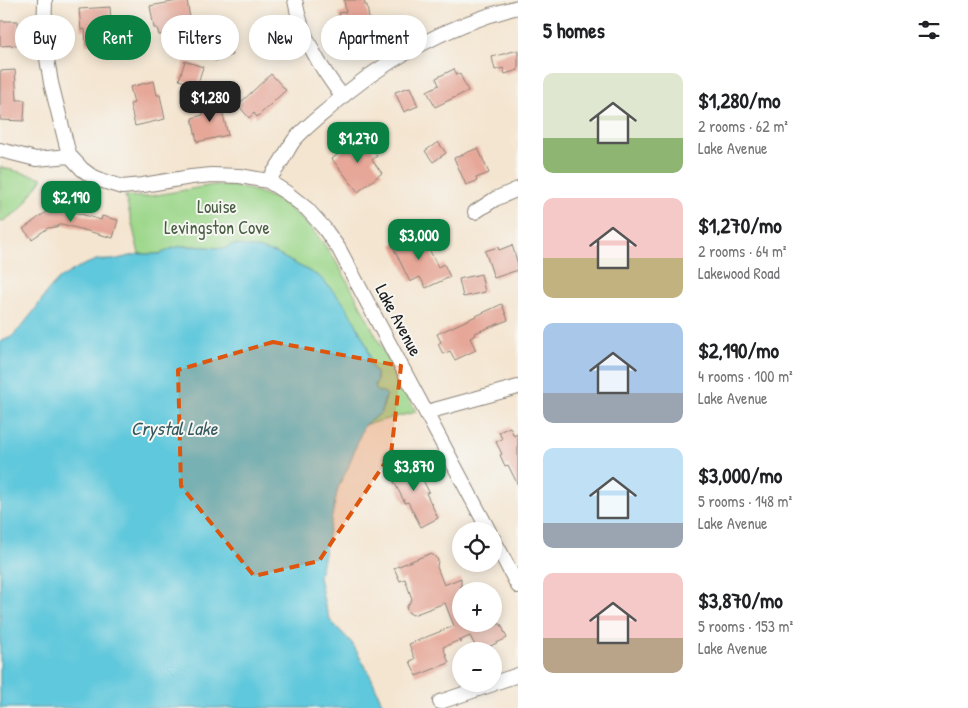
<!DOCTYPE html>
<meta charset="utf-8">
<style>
body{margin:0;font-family:"Patrick Hand",sans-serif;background:#f2f2f2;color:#202124;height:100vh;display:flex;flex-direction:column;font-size:19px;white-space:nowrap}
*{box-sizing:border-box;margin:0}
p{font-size:16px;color:#757577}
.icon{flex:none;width:28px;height:28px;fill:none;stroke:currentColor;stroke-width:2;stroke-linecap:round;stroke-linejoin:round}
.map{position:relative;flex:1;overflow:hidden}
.panel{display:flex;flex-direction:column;background:#fff;width:450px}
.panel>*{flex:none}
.top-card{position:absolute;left:15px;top:15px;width:428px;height:45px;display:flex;gap:10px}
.tools{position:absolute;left:452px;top:522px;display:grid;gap:10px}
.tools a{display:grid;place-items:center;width:50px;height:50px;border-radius:50%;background:#fff;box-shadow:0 2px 12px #0003;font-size:25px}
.price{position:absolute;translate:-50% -42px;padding:0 11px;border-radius:10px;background:#0b8043;color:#fff;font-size:16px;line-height:32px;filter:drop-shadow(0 1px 2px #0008)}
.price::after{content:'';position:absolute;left:50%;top:30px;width:15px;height:11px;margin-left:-8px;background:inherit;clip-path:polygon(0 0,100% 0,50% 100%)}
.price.current{background:#222;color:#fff}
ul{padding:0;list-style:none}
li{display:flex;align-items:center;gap:15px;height:125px;padding:0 25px}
li span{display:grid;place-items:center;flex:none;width:140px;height:100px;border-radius:10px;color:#555}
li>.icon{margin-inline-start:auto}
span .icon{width:60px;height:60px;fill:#fffc;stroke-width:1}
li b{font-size:21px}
h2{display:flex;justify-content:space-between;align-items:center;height:60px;padding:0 25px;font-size:21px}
.pill{padding:0 18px;border-radius:22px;background:#fff;box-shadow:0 2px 12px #0003;font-size:18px;line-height:45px}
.pill.current{background:#0b8043;color:#fff}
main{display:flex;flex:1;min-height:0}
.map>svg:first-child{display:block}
</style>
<main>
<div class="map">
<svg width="518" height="708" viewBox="0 0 518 708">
<rect width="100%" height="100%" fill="#f6f6f2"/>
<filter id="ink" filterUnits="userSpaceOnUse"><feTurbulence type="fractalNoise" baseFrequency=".02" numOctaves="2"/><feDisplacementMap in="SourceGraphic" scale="10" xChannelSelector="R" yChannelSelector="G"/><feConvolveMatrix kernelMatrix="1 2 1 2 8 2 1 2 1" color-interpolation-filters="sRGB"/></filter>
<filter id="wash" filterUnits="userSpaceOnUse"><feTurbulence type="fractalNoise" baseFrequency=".0096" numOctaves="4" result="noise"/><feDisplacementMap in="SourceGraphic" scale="20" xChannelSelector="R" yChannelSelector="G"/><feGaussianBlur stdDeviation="1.12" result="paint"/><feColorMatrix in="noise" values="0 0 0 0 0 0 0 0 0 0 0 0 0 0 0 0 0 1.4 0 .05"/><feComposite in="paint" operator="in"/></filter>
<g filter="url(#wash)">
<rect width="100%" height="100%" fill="#f4e5d0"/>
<path fill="#9dd78b" stroke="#5c7a54" d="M0 167 43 178 20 210 0 223Z
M214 185C237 186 260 190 280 202 324 230 347 280 370 324 385 354 400 383 416 412L364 425 381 413 386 398 376 390 375 385 377 380 376 373 372 367 367 346 343 302 320 277 275 253 227 248C213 249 199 245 184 246 176 246 170 251 162 253 155 255 146 254 139 254L128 207 125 196 145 197Z"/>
<path fill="#60c8dc" stroke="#3e727c" d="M230 245H238L261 249 275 253 320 277 343 302 355 322 367 346 372 367 376 373 377 380 375 385 376 390 379 392H383L387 395 384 401 381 413 364 425 348 468 338 488 319 577 325 606 330 620 352 643 372 679 384 708H0V342L11 337 21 327 34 311 47 292 60 278 79 267 96 260H113L139 254H160L173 248 182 246 206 247 220 248H227Z"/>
<g id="blocks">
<path fill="#e6a798" d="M183 0H187L191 25 170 28 171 33 159 35 157 28H154L150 6Z
M344 0H364L365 5H367L369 19H372L374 37H371L372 40 348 42 346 27H342L339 13 346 12Z
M110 7 111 22H107L109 43 86 45 85 29 81 30 79 9Z
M0 21H18V45L0 46Z
M226 37 232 55 215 61 209 43Z
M518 50V70L505 74 503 68 495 70 492 57Z
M185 61 203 67 197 86 179 80Z
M454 69 457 75 460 74 468 91 435 107 427 91 439 85 436 78Z
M15 70 17 100H25L24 121 0 120V71Z
M271 74 286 90 257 117 254 113 249 118 238 105Z
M154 81 157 95H160L165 119 135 126 130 104 134 103 130 87Z
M410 87 418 106 404 112 395 92Z
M220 102 228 135 197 142 192 118 203 115 201 106Z
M361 136 377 156 372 160 382 173 358 192 332 159Z
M438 142 446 153 433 162 425 151Z
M478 148 489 173 476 178 477 181 466 185 454 158Z
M54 206 101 220 102 216 118 220 113 238 62 224 56 227 48 228 32 239 23 229Z
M420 231 438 267 444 264 450 277 426 288 420 277 410 282 392 245Z
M512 245 518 264V270L494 278 485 251 498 247 499 250Z
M481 274 485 292 463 297 459 279Z
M502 304 508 320 475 333 476 335 470 338 476 350 455 360 450 351 443 354 438 344 441 342 437 334Z
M510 427 514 436 518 434V485L508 465 505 466 500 455 502 454 496 442 502 439 499 432Z
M404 461 407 467 412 464 417 476 420 474 429 492 426 493 438 518 421 527 408 502 405 503 388 470Z
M429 554 433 555 438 560 437 567 444 585 461 578V624H501L507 638 480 651H478L470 636 461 640V643L460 640 443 647 449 663 416 676 410 661 415 659 409 644 454 626 445 603 413 615 409 613 406 608 412 599 405 579 400 581 394 568Z"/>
</g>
</g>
<g filter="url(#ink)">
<use href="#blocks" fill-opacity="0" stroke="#888076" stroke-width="1"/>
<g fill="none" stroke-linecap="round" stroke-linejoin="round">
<defs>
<path id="minor" d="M45 0 44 40 51 83 67 147 70 156 82 169 90 175 103 181 122 187 143 185 191 177 212 175 240 176 268 181 287 193 307 209 324 228 339 249 489 531
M295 0C301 36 320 67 342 96
M0 150 36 159 70 156
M268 181C274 172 280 164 285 155 288 150 291 144 295 139 304 129 315 120 326 111 380 61 447 25 518 7
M475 212 495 199 518 189
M427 412 518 387
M494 540 518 586
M494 683 518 675
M440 702 493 684"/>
</defs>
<use href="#minor" stroke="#888076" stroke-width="16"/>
<use href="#minor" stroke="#fff" stroke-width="14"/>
</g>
</g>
<path fill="#de560d" fill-opacity="0.2" stroke="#de560d" stroke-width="4" stroke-dasharray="10 6" stroke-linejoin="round" d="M273 342 401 366 391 454 319 561 254 576 181 486 178 370Z"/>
<g text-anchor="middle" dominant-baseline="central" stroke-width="4" stroke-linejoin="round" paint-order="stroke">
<g font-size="18" fill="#495d43" stroke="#f6f6f2">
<text x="217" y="206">Louise<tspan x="217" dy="21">Levingston Cove</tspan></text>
</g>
<g font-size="18" fill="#1c1c1c" stroke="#f6f6f2">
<text transform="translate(399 320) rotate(62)">Lake Avenue</text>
</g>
<g font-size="19" font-style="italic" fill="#34585f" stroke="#f6f6f2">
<text x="174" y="428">Crystal Lake</text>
</g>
</g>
</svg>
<div class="tools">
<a><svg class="icon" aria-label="locate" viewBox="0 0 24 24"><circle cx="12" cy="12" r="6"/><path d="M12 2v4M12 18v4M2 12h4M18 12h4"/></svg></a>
<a>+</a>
<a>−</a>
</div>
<b class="price current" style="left:210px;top:123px">$1,280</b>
<b class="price" style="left:358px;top:164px">$1,270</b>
<b class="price" style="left:71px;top:223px">$2,190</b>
<b class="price" style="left:419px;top:261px">$3,000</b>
<b class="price" style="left:414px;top:492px">$3,870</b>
<div class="top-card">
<a class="pill">Buy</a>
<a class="pill current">Rent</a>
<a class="pill">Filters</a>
<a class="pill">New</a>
<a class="pill">Apartment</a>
</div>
</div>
<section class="panel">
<h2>5 homes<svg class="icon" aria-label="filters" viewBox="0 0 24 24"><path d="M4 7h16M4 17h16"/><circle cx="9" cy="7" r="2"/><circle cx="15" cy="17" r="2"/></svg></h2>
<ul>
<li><span style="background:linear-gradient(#dfe7d0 65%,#8fb573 0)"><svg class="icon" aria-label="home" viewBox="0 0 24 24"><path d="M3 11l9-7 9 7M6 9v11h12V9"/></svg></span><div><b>$1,280/mo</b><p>2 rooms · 62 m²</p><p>Lake Avenue</p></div></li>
<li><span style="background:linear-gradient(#f6c9c9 60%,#c2b280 0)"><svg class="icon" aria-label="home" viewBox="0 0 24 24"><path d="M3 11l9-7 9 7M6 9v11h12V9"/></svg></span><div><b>$1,270/mo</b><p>2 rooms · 64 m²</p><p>Lakewood Road</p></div></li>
<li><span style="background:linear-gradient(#a9c7e8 70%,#9aa5b1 0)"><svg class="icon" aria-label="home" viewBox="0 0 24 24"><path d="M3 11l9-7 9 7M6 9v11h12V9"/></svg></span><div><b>$2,190/mo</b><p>4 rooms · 100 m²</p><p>Lake Avenue</p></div></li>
<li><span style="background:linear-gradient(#bfe0f5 75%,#9aa5b1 0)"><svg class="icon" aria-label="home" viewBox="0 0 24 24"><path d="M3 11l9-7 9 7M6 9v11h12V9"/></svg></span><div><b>$3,000/mo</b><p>5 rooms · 148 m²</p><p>Lake Avenue</p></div></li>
<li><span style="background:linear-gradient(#f6c9c9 65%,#b9a48a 0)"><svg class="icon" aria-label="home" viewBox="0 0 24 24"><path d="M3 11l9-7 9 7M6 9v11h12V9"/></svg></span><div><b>$3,870/mo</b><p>5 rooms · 153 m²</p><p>Lake Avenue</p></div></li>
</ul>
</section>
</main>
